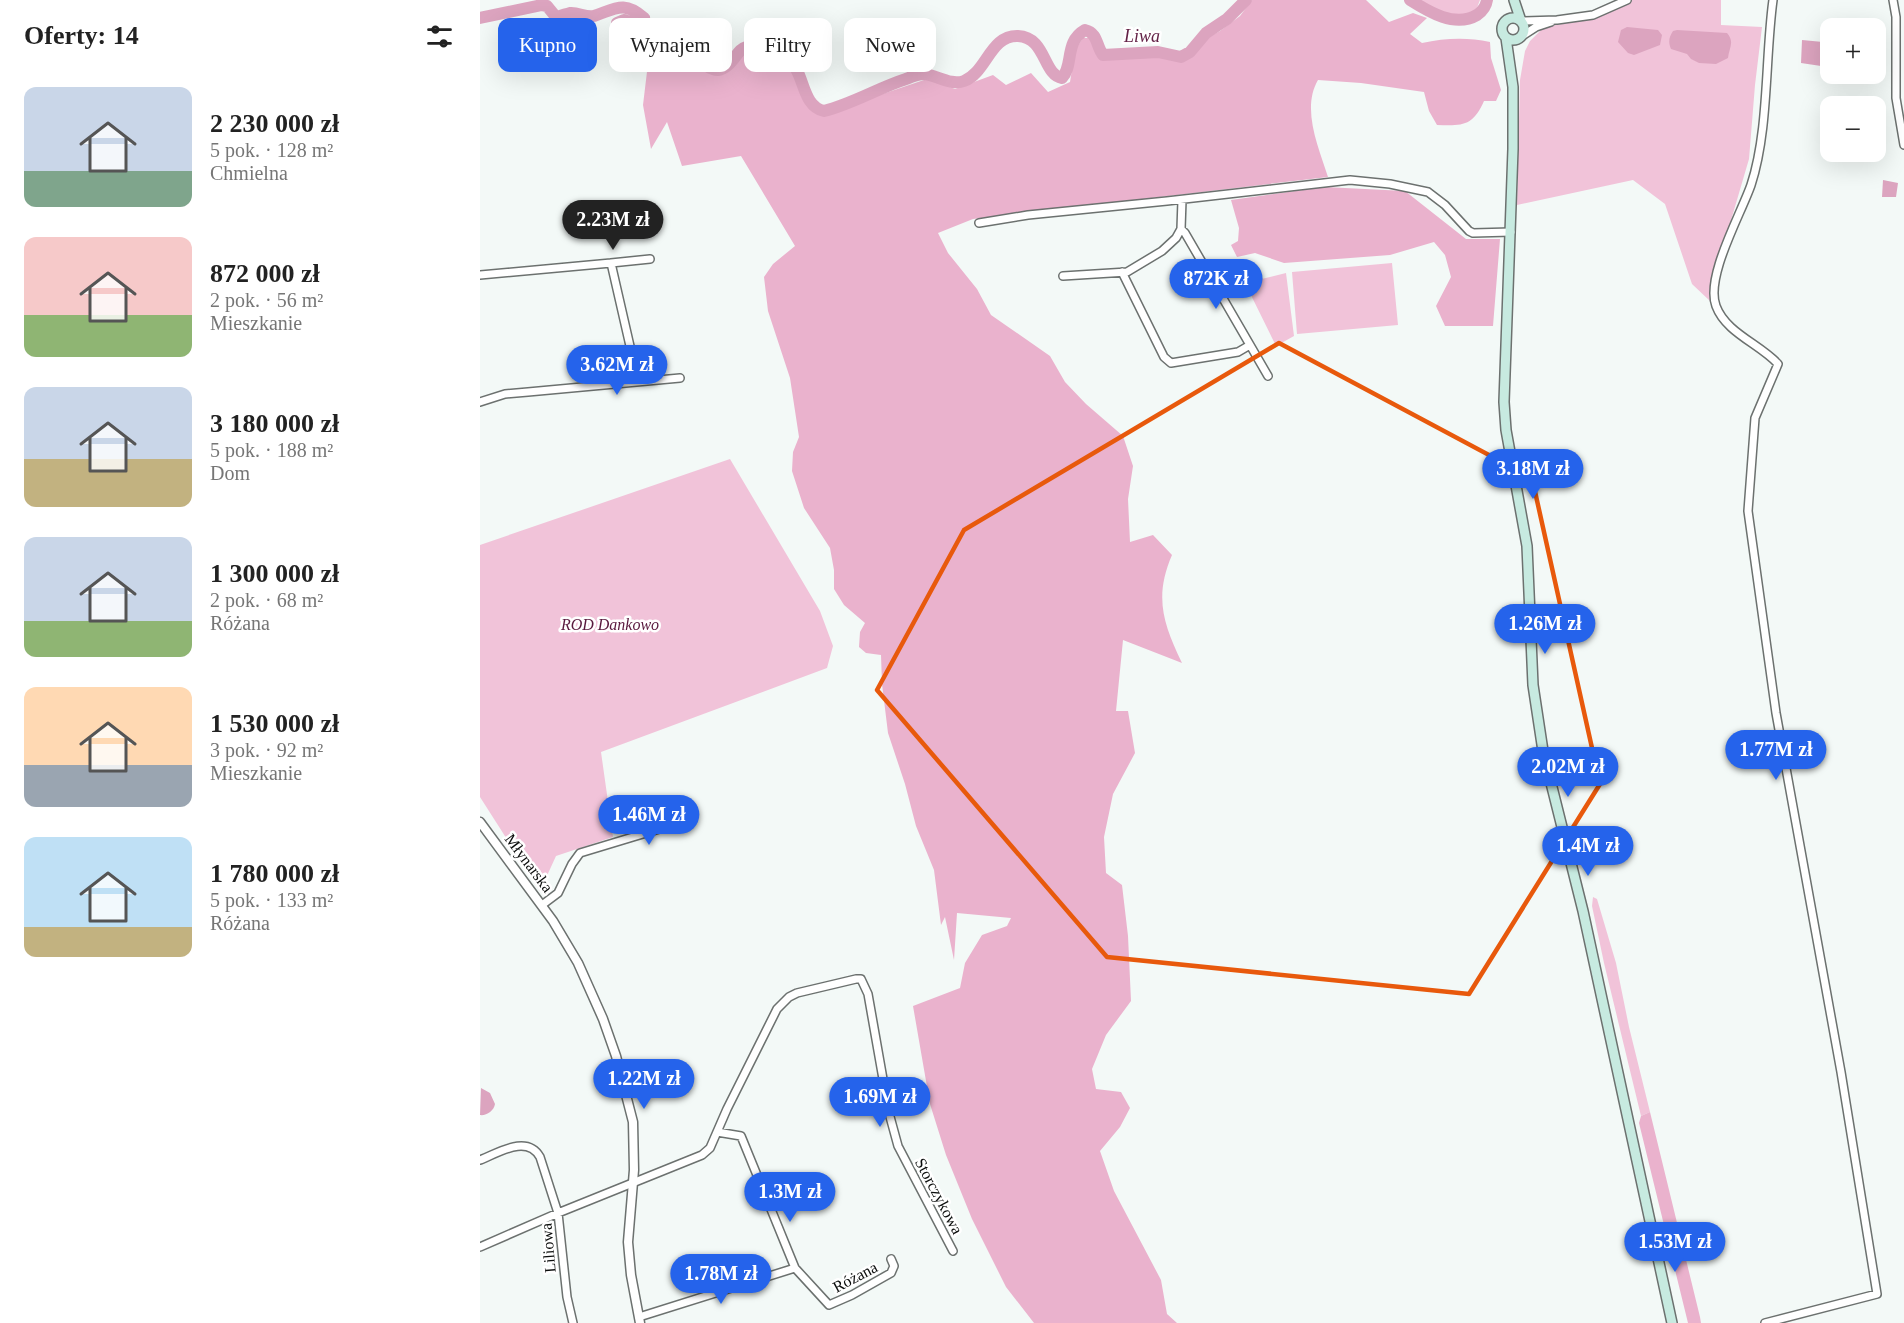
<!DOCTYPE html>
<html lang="pl">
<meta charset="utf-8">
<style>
body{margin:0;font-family:"Times New Roman",serif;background:#f6f6f6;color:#222;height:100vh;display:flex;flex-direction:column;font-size:22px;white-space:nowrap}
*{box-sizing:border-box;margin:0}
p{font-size:20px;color:#767676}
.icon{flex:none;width:33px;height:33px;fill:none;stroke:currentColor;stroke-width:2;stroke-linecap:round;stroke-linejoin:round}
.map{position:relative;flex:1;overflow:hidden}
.sheet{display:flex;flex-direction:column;background:#fff;width:480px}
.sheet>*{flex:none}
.guide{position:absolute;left:18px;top:18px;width:570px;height:54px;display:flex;gap:12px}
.fabs{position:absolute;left:1340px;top:18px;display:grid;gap:12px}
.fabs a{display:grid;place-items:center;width:66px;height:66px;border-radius:12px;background:#fff;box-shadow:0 6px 24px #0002;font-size:30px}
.price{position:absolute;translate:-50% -51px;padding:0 14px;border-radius:21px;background:#2563eb;color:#fff;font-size:20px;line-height:39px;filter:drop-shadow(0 2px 3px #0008)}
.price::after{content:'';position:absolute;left:50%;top:36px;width:18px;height:14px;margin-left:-9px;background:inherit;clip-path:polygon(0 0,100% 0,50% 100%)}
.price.active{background:#222;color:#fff}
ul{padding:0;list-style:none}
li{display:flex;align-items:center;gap:18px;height:150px;padding:0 24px}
li span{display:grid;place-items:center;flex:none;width:168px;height:120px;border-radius:12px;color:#555}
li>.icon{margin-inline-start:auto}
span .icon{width:72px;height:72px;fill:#fffc;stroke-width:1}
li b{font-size:26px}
h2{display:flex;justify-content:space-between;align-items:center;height:72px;padding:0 24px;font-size:26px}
.pill{padding:0 21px;border-radius:12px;background:#fff;box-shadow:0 6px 24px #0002;font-size:21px;line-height:54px}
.pill.active{background:#2563eb;color:#fff}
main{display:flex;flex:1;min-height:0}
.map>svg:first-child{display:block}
</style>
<main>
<section class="sheet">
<h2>Oferty: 14<svg class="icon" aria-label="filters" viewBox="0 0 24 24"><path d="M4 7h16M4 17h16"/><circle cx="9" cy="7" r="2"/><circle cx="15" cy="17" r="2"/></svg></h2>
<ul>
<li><span style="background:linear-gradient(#c9d6e8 70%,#7fa58c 0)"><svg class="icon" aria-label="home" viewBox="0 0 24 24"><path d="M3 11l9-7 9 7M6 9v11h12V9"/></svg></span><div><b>2 230 000 zł</b><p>5 pok. · 128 m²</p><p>Chmielna</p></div></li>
<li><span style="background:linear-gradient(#f6c9c9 65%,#8fb573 0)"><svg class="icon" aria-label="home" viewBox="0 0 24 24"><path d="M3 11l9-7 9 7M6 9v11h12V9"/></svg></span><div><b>872 000 zł</b><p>2 pok. · 56 m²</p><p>Mieszkanie</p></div></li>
<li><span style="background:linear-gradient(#c9d6e8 60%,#c2b280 0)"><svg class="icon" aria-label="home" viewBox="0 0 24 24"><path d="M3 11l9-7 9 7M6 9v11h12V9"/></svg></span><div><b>3 180 000 zł</b><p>5 pok. · 188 m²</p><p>Dom</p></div></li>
<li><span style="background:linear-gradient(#c9d6e8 70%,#8fb573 0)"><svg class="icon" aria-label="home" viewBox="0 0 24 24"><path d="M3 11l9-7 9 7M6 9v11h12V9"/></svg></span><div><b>1 300 000 zł</b><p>2 pok. · 68 m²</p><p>Różana</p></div></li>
<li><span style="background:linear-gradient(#ffd9b3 65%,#9aa5b1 0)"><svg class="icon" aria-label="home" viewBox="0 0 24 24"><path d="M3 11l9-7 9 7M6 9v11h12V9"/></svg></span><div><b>1 530 000 zł</b><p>3 pok. · 92 m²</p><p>Mieszkanie</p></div></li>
<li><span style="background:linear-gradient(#bfe0f5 75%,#c2b280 0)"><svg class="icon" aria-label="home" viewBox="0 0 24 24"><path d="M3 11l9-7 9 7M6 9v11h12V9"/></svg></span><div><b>1 780 000 zł</b><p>5 pok. · 133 m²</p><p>Różana</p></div></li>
</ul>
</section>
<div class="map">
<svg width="1424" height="1323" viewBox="0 0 1424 1323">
<rect width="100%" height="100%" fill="#f3f9f7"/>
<path fill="#f1c3d9" d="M937 0H1000L996 10 977 17 956 11Z
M1152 0H1241V25L1282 27 1275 85 1269 159 1232 285 1230 301 1212 284 1185 204 1153 180 1037 205 1040 80 1045 51 1050 41 1064 27 1117 18Z
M912 263 918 325 817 334 812 272Z
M806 273 814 336 796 346 765 283Z
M250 459 340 611 353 646 347 668 121 752 133 837 76 856 60 891 0 797V545Z
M1113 897 1117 899 1136 963 1149 1027 1170 1112 1161 1116 1124 963 1112 906Z"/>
<path fill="#eab2cd" d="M772 0H886L909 22 933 13 947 18 930 34 942 43C965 38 987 37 1010 42L1011 58 1021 90 1016 101H1004C993 126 983 126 957 125L949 111 944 92 881 83 838 80C821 109 839 148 848 177L493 219 458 233 468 253 497 289 511 315 570 356 585 382 606 404 643 436 653 466 648 499 650 542 673 535 692 555C674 597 683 623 702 663L643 640 636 711H648L655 753 633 794 624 837 626 873 642 885 648 936 651 1001 626 1035 612 1069 616 1089 641 1092 650 1108 640 1127 620 1151 634 1191 681 1280 687 1314 697 1323H554L526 1287 492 1219 466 1155 450 1104 433 1006 480 988 485 963 502 935 527 926 531 918 477 913 474 960 465 917 461 925 454 870 436 826 425 784 408 733 402 684 401 655 386 653 379 647 380 632 385 623 364 605 354 589V570L350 548 324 508 312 471 313 452 319 437 310 378 288 311 284 277 293 264 315 246 261 156 202 166 187 122 171 149 163 105 169 55 240 74 265 51 285 61 301 60 312 70 324 99 338 113 358 109 447 79 475 89 513 75 526 85 551 73 568 92 590 82 595 50 603 38H610L617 56 646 58 674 57 697 60 717 50 727 38 740 31 760 16Z
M845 187 925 191 986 239H1020L1013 326H965L956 306 971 277 965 255 954 242 910 255 804 263 775 253 757 257 751 245 758 241 759 228 751 200Z
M1170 1112 1220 1317 1221 1323H1208L1159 1123 1161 1116Z"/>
<path fill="#dca4bf" d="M1147 27 1178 30 1182 35 1180 45 1154 55 1148 53 1138 42 1141 30Z
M1197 30 1247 33C1255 42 1249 48 1248 58L1236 64 1219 63 1211 59 1207 54 1191 49C1188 42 1189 37 1193 31Z
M1322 40 1343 42 1341 66 1321 63Z
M1403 180 1418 183 1416 197H1402Z
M1 1088 10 1093 15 1104C14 1111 6 1116 0 1115Z"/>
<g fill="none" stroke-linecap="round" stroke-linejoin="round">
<path stroke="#dca4bf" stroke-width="12" d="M930 0C949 12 975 28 997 15 1003 11 1006 7 1007 0
M0 18 62 5 67 6 76 17C81 16 86 14 90 13 98 12 106 18 114 16 135 9 144 0 164 18L162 22 158 25 144 20 137 23C137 47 158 45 174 49 179 51 184 55 190 57 199 59 209 58 218 61 225 64 230 70 238 70 252 68 257 49 266 47 273 46 276 53 282 56 291 59 301 54 309 60 325 72 321 106 344 111 372 104 398 88 426 79 431 77 438 74 444 74 456 75 471 86 484 81 507 72 510 35 538 36 566 37 563 75 582 78 594 65 584 42 605 30 618 33 616 46 623 55L678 52 701 57 710 52 726 33 747 19 766 0"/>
<defs>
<path id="minor" d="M1413 0 1416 17V98L1424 145
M1041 21 1077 20 1113 15 1147 0
M1042 36 1056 27 1071 22
M499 223 548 215 687 201 870 180 910 184 948 192 965 205 989 231 993 233 1031 232
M701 229 705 233 788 376
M131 263 170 259
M642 272 684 357 691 363 758 352 770 345
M0 275 131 263 158 381
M583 276 647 272 682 251 696 238 701 229 702 200
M0 402 25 394 48 392 200 378
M62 905 78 893 92 864 100 853 196 824
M237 1132 261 1136 315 1268 349 1305 372 1295 411 1273 414 1266 411 1259
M0 1160C18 1153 47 1134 60 1157L78 1213 0 1247
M159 1317 315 1268
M93 1323 87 1297 78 1213 222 1155 230 1148 247 1109 297 1009 309 997 317 993 376 979H381L388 994 409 1113 418 1146 473 1251
M1285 1323 1397 1294 1361 1072 1296 713 1268 511 1275 418 1298 364C1280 344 1246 333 1236 306 1225 277 1261 214 1271 185 1289 130 1285 58 1293 0"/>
<path id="tertiary" d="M0 822 73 921 98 963 123 1019 136 1056 153 1122 154 1170 148 1242 151 1275 160 1323"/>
<path id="secondary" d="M1034 0 1041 21
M1022 29a11 11 0 1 1 22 0a11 11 0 1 1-22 0Z
M1026 38 1033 87V149L1024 402 1026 430 1047 546 1053 685 1063 751 1103 911 1192 1323"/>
</defs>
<use href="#minor" stroke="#6c716f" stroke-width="10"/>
<use href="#tertiary" stroke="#6c716f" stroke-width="11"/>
<use href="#secondary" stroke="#6c716f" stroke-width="12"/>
<use href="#minor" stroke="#fff" stroke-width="7"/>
<use href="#tertiary" stroke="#fff" stroke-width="8"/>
<use href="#secondary" stroke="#c7eae0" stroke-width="9"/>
</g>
<path fill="none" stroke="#e8590c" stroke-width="4.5" stroke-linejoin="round" d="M799 343 1052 478 1120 784 989 994 627 957 397 690 484 530Z"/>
<g text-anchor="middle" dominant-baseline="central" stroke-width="5" stroke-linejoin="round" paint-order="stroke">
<g font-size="16" font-style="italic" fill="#59193e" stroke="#fff">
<text x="130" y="624">ROD Dankowo</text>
</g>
<g font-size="16" fill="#0b0d0c" stroke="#fff">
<text transform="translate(49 863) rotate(53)">Młynarska</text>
<text transform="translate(459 1196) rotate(62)">Storczykowa</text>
<text transform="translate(68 1248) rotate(-95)">Liliowa</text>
<text transform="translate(375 1277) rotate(-28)">Różana</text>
</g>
<g font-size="18" font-style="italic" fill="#632247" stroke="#fff">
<text x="662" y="36">Liwa</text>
</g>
</g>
</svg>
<div class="fabs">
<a>+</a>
<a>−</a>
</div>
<b class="price active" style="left:133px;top:251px">2.23M zł</b>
<b class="price" style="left:736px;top:310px">872K zł</b>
<b class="price" style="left:137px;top:396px">3.62M zł</b>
<b class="price" style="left:1053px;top:500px">3.18M zł</b>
<b class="price" style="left:1065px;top:655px">1.26M zł</b>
<b class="price" style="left:1296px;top:781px">1.77M zł</b>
<b class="price" style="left:1088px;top:798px">2.02M zł</b>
<b class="price" style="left:169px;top:846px">1.46M zł</b>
<b class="price" style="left:1108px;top:877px">1.4M zł</b>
<b class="price" style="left:164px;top:1110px">1.22M zł</b>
<b class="price" style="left:400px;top:1128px">1.69M zł</b>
<b class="price" style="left:310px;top:1223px">1.3M zł</b>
<b class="price" style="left:1195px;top:1273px">1.53M zł</b>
<b class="price" style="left:241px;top:1305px">1.78M zł</b>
<div class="guide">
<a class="pill active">Kupno</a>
<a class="pill">Wynajem</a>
<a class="pill">Filtry</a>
<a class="pill">Nowe</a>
</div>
</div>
</main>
